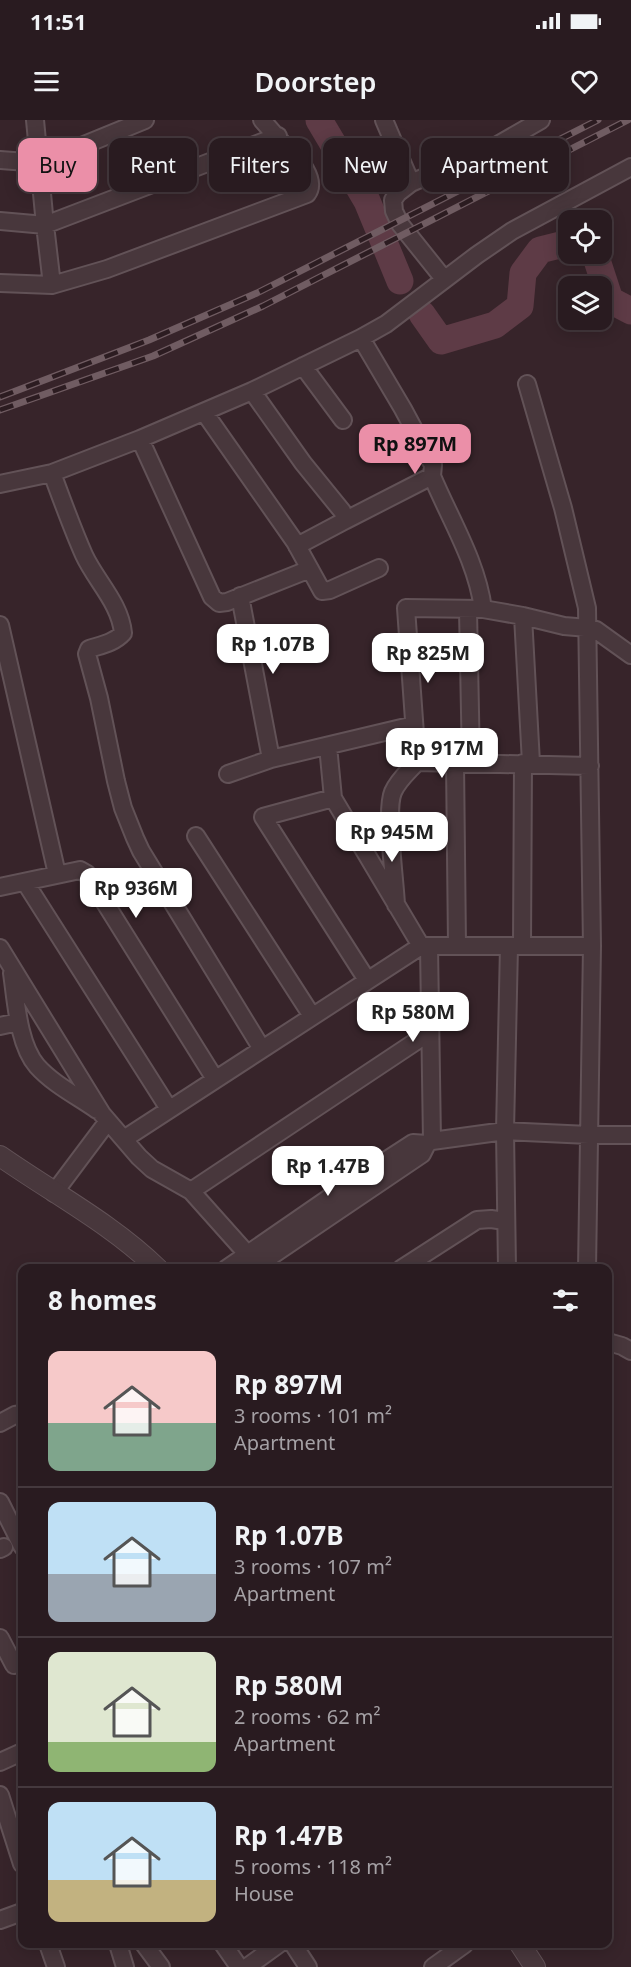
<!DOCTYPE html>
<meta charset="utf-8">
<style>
body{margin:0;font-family:"Noto Sans",sans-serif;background:#35282d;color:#f1f3f6;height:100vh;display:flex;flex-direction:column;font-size:22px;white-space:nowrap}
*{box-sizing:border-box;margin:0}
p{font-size:20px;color:#a5a1a5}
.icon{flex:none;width:33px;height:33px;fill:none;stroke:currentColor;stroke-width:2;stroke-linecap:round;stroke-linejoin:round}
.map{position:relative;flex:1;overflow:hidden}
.drawer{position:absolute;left:18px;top:1144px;width:594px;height:684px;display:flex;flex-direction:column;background:#291b20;border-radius:12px;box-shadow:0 3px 15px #0003,0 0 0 2px #45393e}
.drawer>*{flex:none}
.hud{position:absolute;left:18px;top:18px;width:596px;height:54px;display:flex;gap:12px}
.buttons{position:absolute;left:558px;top:90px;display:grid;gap:12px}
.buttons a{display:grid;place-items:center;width:54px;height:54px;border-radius:12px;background:#291b20;box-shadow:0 3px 15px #0003,0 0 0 2px #45393e;font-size:30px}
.price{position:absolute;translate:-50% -51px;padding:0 14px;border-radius:12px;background:#fff;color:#222;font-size:20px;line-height:39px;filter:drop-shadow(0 2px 3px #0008)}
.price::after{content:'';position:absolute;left:50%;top:36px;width:18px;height:14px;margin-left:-9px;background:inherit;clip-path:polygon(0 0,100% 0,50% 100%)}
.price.current{background:#eb8fa8;color:#111}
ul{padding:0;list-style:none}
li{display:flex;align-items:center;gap:18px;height:150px;padding:0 30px}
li+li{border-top:2px solid #45393e}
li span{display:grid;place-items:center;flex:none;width:168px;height:120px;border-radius:12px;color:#555}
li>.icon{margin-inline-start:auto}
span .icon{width:72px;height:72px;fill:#fffc;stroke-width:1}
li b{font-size:26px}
h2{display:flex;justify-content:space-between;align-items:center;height:72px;padding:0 30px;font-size:26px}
.chip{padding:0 21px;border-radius:12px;background:#291b20;box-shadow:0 3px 15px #0003,0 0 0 2px #45393e;font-size:21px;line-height:54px}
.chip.current{background:#eb8fa8;color:#111}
.status{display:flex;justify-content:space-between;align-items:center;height:42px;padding:0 30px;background:#291b20;direction:ltr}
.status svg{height:16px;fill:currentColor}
header{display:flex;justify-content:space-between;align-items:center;height:78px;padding:0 30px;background:#291b20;font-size:27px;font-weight:600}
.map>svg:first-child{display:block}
</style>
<div class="status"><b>11:51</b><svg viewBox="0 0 49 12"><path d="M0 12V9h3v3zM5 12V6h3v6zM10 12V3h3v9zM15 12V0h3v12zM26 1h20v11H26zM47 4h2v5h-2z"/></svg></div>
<header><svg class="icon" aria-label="menu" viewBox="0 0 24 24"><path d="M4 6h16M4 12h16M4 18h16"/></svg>Doorstep<svg class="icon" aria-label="heart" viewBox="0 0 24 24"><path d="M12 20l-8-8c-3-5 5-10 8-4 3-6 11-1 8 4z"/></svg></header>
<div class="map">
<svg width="631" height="1847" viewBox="0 0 631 1847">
<rect width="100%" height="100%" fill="#37242a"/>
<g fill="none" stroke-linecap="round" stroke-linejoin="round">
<path stroke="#5e3b46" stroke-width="27" d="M319 0 367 81 400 161
M595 134 610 180 631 191
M422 194 441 221 495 205 520 186 523 153 540 130 568 123"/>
<defs>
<path id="minor" d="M35 0 45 105 52 165
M384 0 411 63
M0 40 40 43 145 0
M0 101 45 105 278 16
M444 159 400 104 394 91 393 80 398 73 411 63 496 26 541 0
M0 163 52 165 107 149 307 74C313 66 309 56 305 49L262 0
M361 218 403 289 433 345 432 356C450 399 477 442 483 489
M303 246 343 300
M527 264 563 388 587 488 592 826 587 1149
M252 271 303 343 342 391 346 400 432 356
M204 292 295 422 322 471 330 470 379 448
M140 319 212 477 219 483 227 482 310 449
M52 353C62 380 72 408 84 435 96 461 120 483 123 513 114 523 101 525 89 529L87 534 99 578 116 661 123 688 135 718 141 731 262 929
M0 364 52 353 140 319 252 271 361 218 386 204 477 135 512 111 631 47
M297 426 346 400
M240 476 271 639
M468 490 471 643
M523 496 531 643
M0 505 57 754
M328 626 333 678 421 826
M417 642 406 488 483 489 523 496 564 506 588 508 596 510 631 535
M455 642 457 825
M228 654 271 639 414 605
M333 678 263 697 367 860
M196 716 312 896
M25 762 169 989
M0 767 80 750 87 754 215 959
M396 785C395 760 385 691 393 672 398 660 409 651 417 642L590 646
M522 825 523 643
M429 826 432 1021
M0 828 102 994 139 1037 152 1049 191 1071 257 1145
M12 853C16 880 18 924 37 946 53 964 77 976 97 990
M0 906 18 902
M124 1019 421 826H592
M191 1071 430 912
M54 1073 108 1001
M226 1149 339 1071 413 1023 427 1024 432 1021 505 1011 589 1015H631
M252 1149 422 1034 427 1024
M401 1149 477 1100 491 1099 505 1101
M507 1149 505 1011 509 826
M608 1222 622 1226 631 1231
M0 1303 15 1295 22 1294
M0 1382 22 1426
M0 1429 4 1427
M0 1518 14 1545
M0 1642 22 1632
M0 1675 22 1744
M0 1800 22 1792
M48 1824 56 1847
M118 1824 125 1847
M144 1824 161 1847
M223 1824 239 1847
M293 1824 308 1847
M247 1847 279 1824
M433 1847 465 1824"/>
<path id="tertiary" d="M0 1036C53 1073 112 1104 158 1149
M520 1824 535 1847"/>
</defs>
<use href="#minor" stroke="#625257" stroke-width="20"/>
<use href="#tertiary" stroke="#625257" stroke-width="22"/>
<use href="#minor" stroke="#48373c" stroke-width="16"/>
<use href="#tertiary" stroke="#48373c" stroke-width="20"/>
<defs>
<path id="rail" d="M0 277 149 220 257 173 598 0
M0 290 153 236 263 186 628 0"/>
</defs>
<use href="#rail" stroke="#705c62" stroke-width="7"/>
<use href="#rail" stroke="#2c1c21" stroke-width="4.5" stroke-dasharray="14" stroke-linecap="butt"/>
</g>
</svg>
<div class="buttons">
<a><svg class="icon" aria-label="locate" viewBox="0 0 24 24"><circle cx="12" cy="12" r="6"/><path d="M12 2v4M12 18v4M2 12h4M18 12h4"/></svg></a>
<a><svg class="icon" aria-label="layers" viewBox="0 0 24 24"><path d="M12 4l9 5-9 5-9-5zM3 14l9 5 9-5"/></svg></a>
</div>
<b class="price current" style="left:415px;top:355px">Rp 897M</b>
<b class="price" style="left:273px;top:555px">Rp 1.07B</b>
<b class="price" style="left:428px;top:564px">Rp 825M</b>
<b class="price" style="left:442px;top:659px">Rp 917M</b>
<b class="price" style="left:392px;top:743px">Rp 945M</b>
<b class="price" style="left:136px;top:799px">Rp 936M</b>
<b class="price" style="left:413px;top:923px">Rp 580M</b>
<b class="price" style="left:328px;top:1077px">Rp 1.47B</b>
<div class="hud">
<a class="chip current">Buy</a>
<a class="chip">Rent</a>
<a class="chip">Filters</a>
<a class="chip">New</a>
<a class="chip">Apartment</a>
</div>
<section class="drawer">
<h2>8 homes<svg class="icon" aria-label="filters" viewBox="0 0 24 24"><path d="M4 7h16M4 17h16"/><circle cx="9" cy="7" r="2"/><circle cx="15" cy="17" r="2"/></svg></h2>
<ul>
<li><span style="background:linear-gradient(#f6c9c9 60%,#7fa58c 0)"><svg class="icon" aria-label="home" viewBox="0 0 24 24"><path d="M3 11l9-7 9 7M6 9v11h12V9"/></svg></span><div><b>Rp 897M</b><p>3 rooms · 101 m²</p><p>Apartment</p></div></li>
<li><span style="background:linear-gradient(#bfe0f5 60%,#9aa5b1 0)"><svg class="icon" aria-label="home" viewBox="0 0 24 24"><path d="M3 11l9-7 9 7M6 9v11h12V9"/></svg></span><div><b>Rp 1.07B</b><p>3 rooms · 107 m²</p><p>Apartment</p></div></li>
<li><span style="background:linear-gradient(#dfe7d0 75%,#8fb573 0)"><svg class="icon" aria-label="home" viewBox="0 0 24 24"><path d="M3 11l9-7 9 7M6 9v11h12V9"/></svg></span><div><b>Rp 580M</b><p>2 rooms · 62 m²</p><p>Apartment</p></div></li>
<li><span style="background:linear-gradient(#bfe0f5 65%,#c2b280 0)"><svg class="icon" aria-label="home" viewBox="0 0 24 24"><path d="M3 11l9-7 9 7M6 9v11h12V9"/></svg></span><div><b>Rp 1.47B</b><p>5 rooms · 118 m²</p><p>House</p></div></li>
</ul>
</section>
</div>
